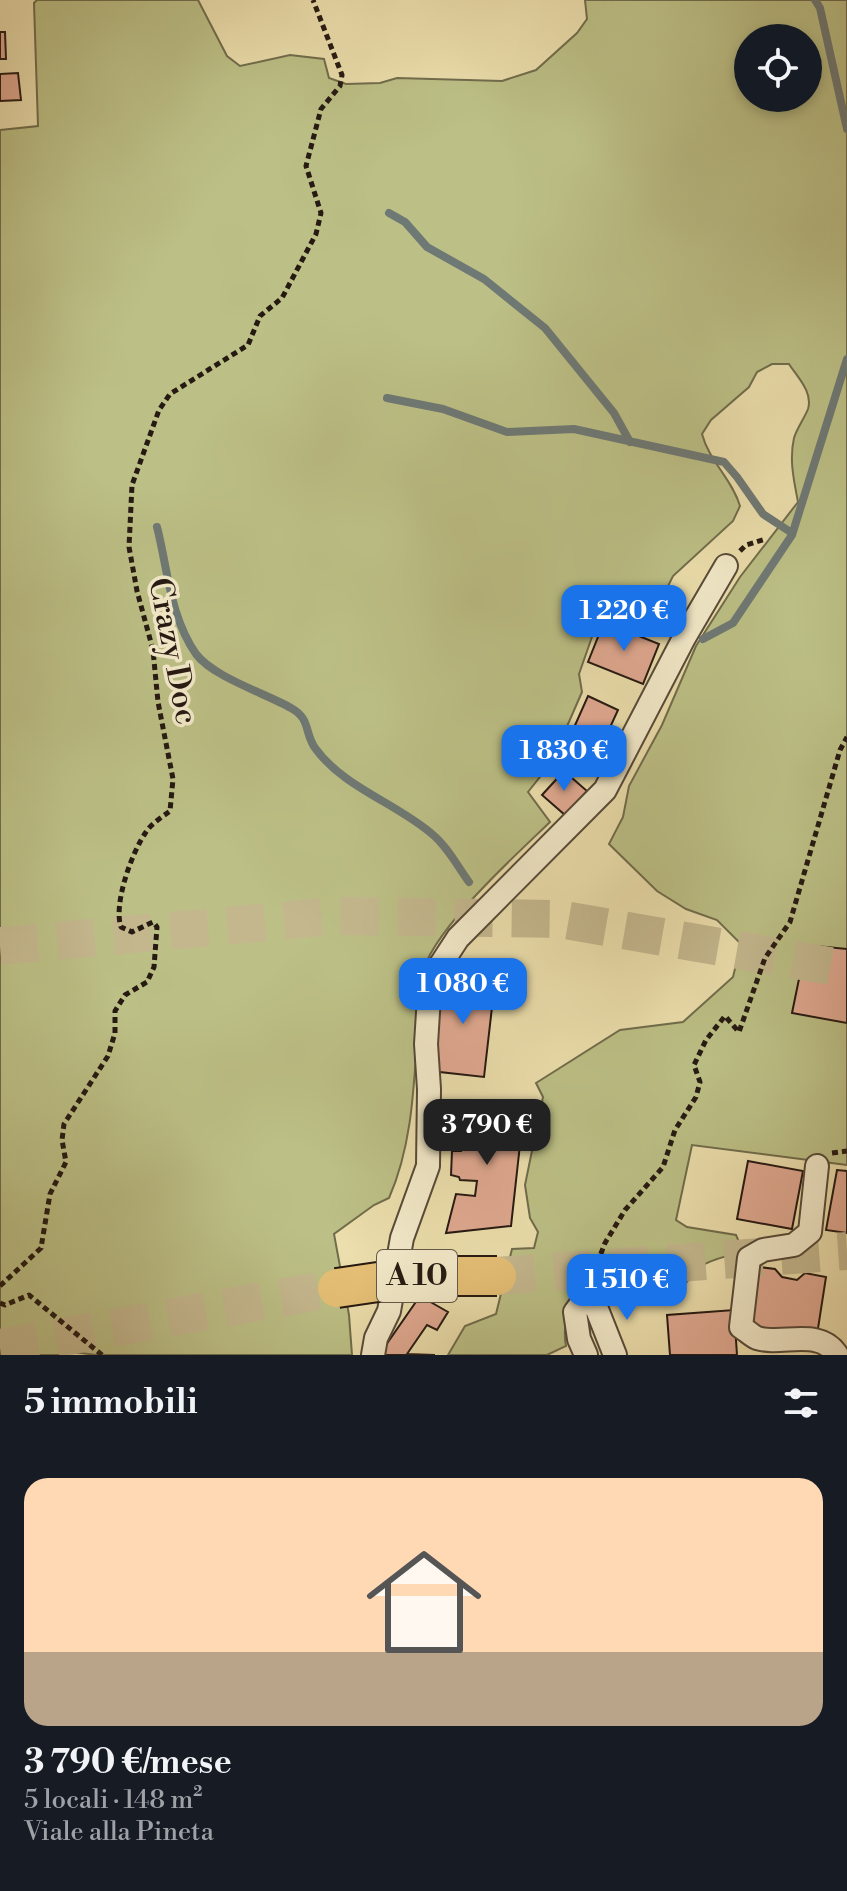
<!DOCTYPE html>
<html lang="it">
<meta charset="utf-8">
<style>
body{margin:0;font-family:"Libre Bodoni",serif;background:#242831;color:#f1f3f6;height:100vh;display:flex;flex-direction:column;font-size:30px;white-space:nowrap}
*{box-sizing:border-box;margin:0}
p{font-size:26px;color:#9ea1a6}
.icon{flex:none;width:44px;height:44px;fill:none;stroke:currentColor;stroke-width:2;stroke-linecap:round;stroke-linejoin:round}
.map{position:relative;height:1355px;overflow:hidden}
.details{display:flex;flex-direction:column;background:#171b24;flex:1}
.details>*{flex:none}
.tools{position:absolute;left:734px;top:24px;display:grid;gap:16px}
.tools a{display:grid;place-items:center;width:88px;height:88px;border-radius:50%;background:#171b24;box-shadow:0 4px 12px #0003;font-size:40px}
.price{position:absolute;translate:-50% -68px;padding:0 18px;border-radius:16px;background:#1a73e8;color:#fff;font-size:26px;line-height:52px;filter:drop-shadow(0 2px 4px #0008)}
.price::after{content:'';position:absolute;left:50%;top:48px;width:24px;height:18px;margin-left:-12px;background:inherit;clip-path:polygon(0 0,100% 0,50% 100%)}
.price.on{background:#222;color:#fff}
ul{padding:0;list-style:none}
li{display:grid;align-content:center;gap:16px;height:424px;padding:0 24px}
li span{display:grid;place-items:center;height:248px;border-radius:24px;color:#555}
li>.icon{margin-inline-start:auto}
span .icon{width:144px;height:144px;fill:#fffc;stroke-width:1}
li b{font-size:34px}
h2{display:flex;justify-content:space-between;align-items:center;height:96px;padding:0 24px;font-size:34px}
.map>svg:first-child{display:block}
</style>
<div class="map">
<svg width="847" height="1355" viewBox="0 0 847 1355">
<rect width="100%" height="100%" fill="#ecdfad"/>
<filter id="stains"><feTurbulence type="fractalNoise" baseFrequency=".0025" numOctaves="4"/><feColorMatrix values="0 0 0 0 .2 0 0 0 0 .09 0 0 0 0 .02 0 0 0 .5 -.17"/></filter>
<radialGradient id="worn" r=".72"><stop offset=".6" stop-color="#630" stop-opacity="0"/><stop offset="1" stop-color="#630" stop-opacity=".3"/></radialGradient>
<path fill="#bcc086" stroke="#706c4c" stroke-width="2" fill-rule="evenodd" d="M37 0H198L227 56 240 66 290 55 324 59 329 78 346 84 380 83 397 78 502 81 536 70 577 33 587 19 585 0H847V1165L692 1145 676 1220 687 1227 736 1235 743 1251C730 1256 710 1259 700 1267 679 1286 682 1303 649 1296L639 1284 607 1276C582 1299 559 1308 566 1346L547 1355H448L465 1326 496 1314 512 1249 534 1248 538 1232 530 1218 525 1185 543 1097 536 1083 620 1030 683 1022 733 977 741 944 717 920 686 909 657 891 609 844 623 817 629 786 662 725 696 646 740 577 798 502C794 481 789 460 794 438 797 428 804 419 808 409 813 392 798 378 789 364H772L757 372 749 387 711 420 702 434C709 461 732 479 740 506L733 521 673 576 651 620 636 628 600 614 579 674 582 692 551 763 528 792 550 822C516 855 431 931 422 975 418 991 419 1008 418 1024 414 1082 413 1144 389 1198L374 1205 334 1234 349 1315 352 1355H96L73 1352 62 1355H0V130L38 126 34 3ZM748 38H808V98H748Z"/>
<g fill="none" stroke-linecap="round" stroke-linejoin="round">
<path stroke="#6e7975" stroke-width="8" d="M815 0 820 8 847 129
M389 213 405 222 427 247 484 279 545 328 614 413 630 442
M387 398 443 409 507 432 574 429 724 462 737 477 763 514 792 533
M157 527C168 570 170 617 196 654 213 677 267 694 291 708 311 719 304 732 315 748 343 787 396 803 432 834 447 846 458 867 469 882
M703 639 733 623 792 535 847 359"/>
</g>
<path fill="#e0a991" stroke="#251912" stroke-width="2" d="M0 32H5L6 59H0Z
M18 73 21 100 0 101V74Z
M604 622 659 644 643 684 588 662Z
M588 696 618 710 602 745 572 732Z
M564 771 587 791 565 815 542 795Z
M806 945 847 949V1023L792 1013Z
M442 975 495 981 484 1077 431 1071Z
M469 1101 524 1108 511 1226 446 1233 456 1194 475 1196 477 1181 460 1180 459 1177 451 1175 452 1151H461L464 1114 468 1115Z
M748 1161 803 1171 792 1229 737 1219Z
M837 1170 847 1171V1233L826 1230Z
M759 1267 775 1269 782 1277 797 1280 805 1273 826 1277 817 1335 750 1326Z
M420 1296 448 1312 437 1330 427 1325 407 1354 435 1355H379Z
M734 1310 737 1355H670L667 1315Z"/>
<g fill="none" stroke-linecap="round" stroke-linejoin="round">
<path stroke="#c4b78e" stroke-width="38" stroke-dasharray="38 19" stroke-linecap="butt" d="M0 946 335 916 559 919 847 969
M497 1276 847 1251
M0 1348 337 1288"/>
<defs>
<path id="minor" d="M817 1166 810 1232 794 1245 763 1250 749 1258 741 1327C746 1330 752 1336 757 1338 782 1346 820 1327 837 1355
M373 1355 376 1338 389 1311 402 1238 428 1166 429 1089 426 1044 430 981 458 938 605 790 684 638 726 566
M586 1355 579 1339 575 1312 581 1304 590 1303 596 1307 615 1355"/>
</defs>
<use href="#minor" stroke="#574a39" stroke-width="26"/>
<path stroke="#251912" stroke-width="5" stroke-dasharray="6 4" stroke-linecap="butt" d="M740 551 746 545 766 539
M832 1153 847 1151
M590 1282 605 1243 625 1210 663 1167 675 1130 696 1097 700 1082 694 1065 706 1040 725 1016 739 1032 765 958 790 922 840 750 847 737
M0 1286 41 1248 50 1194 66 1162 62 1140 64 1124 108 1056 115 1033V1011L125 995 147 982 154 967 157 927 153 922 132 932 121 927C113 904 132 852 146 832 151 824 162 817 170 811L173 779 158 702 153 650 137 591 129 547 132 485 159 410 170 394 248 345 260 316 282 298 316 234 321 213 306 166 321 109 340 86 342 75 313 0
M0 1303 5 1305 29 1295 102 1355"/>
<use href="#minor" stroke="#f3eaca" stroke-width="22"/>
<defs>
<path id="motorway-bridge" d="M337 1288 419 1276H497"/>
</defs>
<use href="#motorway-bridge" stroke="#251912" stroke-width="42" stroke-linecap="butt"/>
<use href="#motorway-bridge" stroke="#e6c076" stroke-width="38"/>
</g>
<g text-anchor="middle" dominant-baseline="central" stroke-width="7" stroke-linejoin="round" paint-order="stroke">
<rect fill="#f3eaca" stroke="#635849" stroke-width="2" x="377" y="1250" width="80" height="52" rx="6"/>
<g font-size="30" font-weight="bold" fill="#251912">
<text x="417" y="1276">A 10</text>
</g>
<g font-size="32" fill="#251912" stroke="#f3eaca">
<text transform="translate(173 651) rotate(79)">Crazy Doc</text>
</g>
</g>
<rect width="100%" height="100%" filter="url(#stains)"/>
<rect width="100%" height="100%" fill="url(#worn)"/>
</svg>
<div class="tools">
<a><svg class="icon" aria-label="locate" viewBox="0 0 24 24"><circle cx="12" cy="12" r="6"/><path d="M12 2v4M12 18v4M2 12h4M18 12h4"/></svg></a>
</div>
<b class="price" style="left:624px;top:653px">1 220 €</b>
<b class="price" style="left:564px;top:793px">1 830 €</b>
<b class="price" style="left:463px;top:1026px">1 080 €</b>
<b class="price on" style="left:487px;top:1167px">3 790 €</b>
<b class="price" style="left:627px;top:1322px">1 510 €</b>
</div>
<section class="details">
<h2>5 immobili<svg class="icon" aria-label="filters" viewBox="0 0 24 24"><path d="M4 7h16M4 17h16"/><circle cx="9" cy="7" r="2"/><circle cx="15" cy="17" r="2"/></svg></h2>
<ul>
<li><span style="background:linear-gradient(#ffd9b3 70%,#b9a48a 0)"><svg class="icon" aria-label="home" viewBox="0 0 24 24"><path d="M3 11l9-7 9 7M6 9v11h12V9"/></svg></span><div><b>3 790 €/mese</b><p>5 locali · 148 m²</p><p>Viale alla Pineta</p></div></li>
</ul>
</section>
